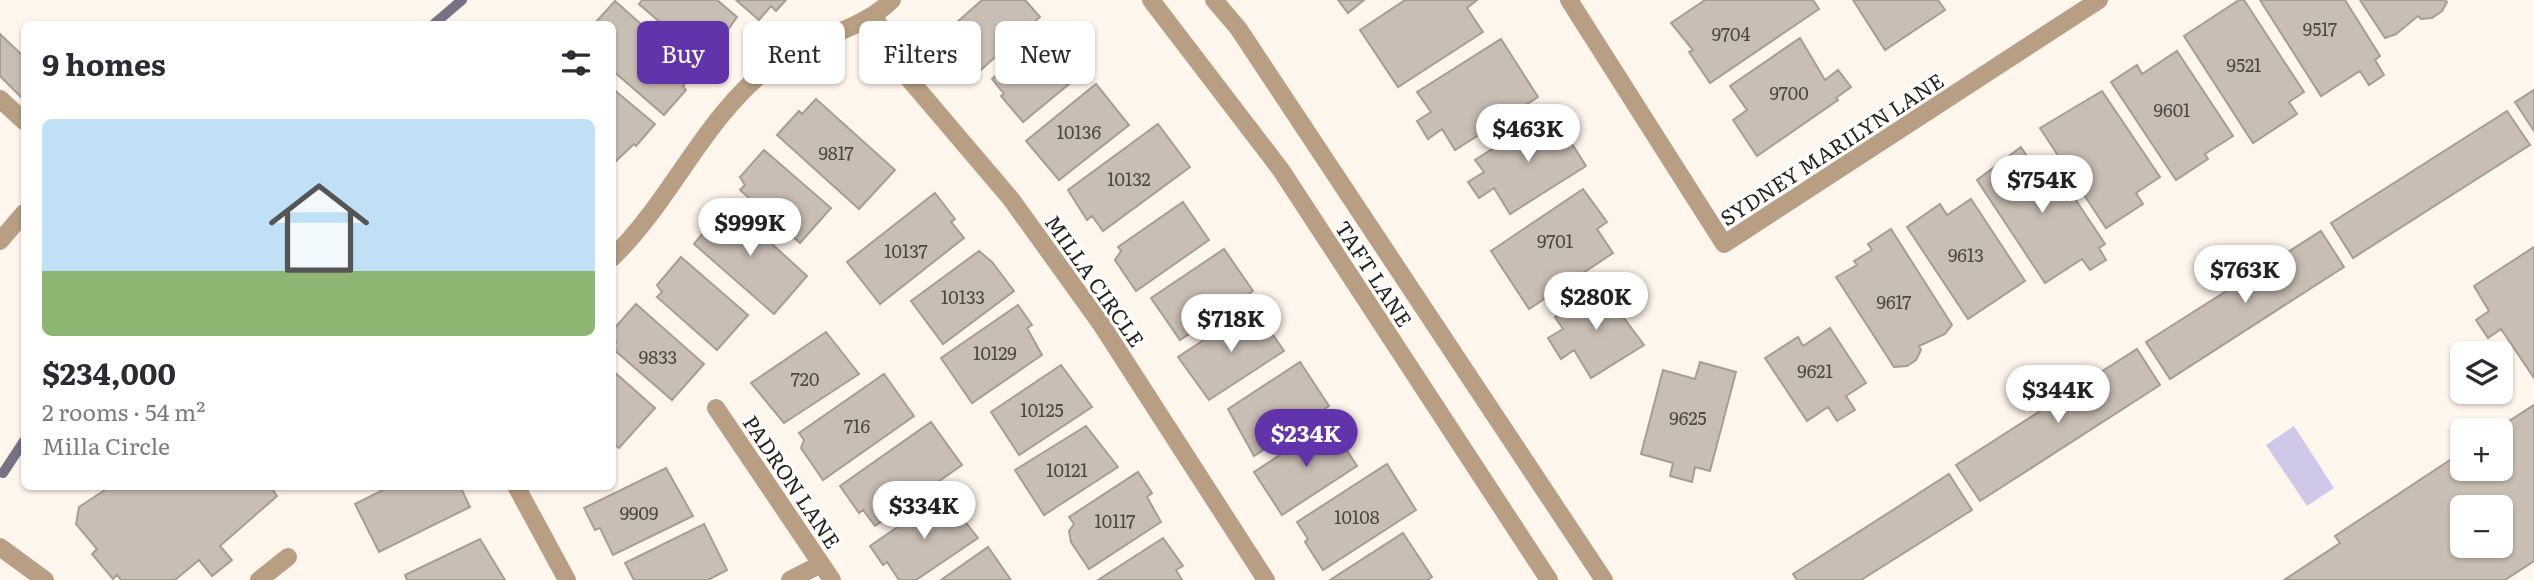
<!DOCTYPE html>
<meta charset="utf-8">
<style>
body{margin:0;font-family:Literata,serif;background:#f7f7f7;color:#2b2b33;height:100vh;display:flex;flex-direction:column;font-size:26px;white-space:nowrap}
*{box-sizing:border-box;margin:0}
p{font-size:23px;color:#7c7c81}
.icon{flex:none;width:38px;height:38px;fill:none;stroke:currentColor;stroke-width:2;stroke-linecap:round;stroke-linejoin:round}
.map{position:relative;flex:1;overflow:hidden}
.sheet{position:absolute;left:21px;top:21px;width:595px;height:469px;display:flex;flex-direction:column;background:#fff;border-radius:10px;box-shadow:0 2px 5px #0004}
.sheet>*{flex:none}
.guide{position:absolute;left:637px;top:21px;width:665px;height:63px;display:flex;gap:14px}
.tools{position:absolute;left:2450px;top:341px;display:grid;gap:14px}
.tools a{display:grid;place-items:center;width:63px;height:63px;border-radius:10px;background:#fff;box-shadow:0 2px 5px #0004;font-size:35px}
.price{position:absolute;translate:-50% -60px;padding:0 16px;border-radius:24px;background:#fff;color:#222;font-size:23px;line-height:46px;filter:drop-shadow(0 2px 4px #0008)}
.price::after{content:'';position:absolute;left:50%;top:42px;width:21px;height:16px;margin-left:-10px;background:inherit;clip-path:polygon(0 0,100% 0,50% 100%)}
.price.current{background:#6134ac;color:#fff}
ul{padding:0;list-style:none}
li{display:grid;align-content:center;gap:14px;height:371px;padding:0 21px}
li span{display:grid;place-items:center;height:217px;border-radius:10px;color:#555}
li>.icon{margin-inline-start:auto}
span .icon{width:126px;height:126px;fill:#fffc;stroke-width:1}
li b{font-size:30px}
h2{display:flex;justify-content:space-between;align-items:center;height:84px;padding:0 21px;font-size:30px}
.chip{padding:0 24px;border-radius:10px;background:#fff;box-shadow:0 2px 5px #0004;font-size:24px;line-height:63px}
.chip.current{background:#6134ac;color:#fff}
.map>svg:first-child{display:block}
</style>
<div class="map">
<svg width="2534" height="580" viewBox="0 0 2534 580">
<rect width="100%" height="100%" fill="#fff6ed"/>
<path fill="#cfc8e9" d="M2294 426 2334 488 2307 506 2266 445Z"/>
<g fill="none" stroke-linecap="round" stroke-linejoin="round">
<path stroke="#777186" stroke-width="10" d="M434 24 462 0
M3 473 24 441"/>
</g>
<path fill="#c9beb3" stroke="#a79d92" stroke-width="2" fill-rule="evenodd" d="M642 0H717L737 17 718 44 721 46 707 63 639 4Z
M736 0H786L776 11 771 6 759 20Z
M982 0H1025L1040 17 974 76 940 37Z
M1338 0H1364L1348 13Z
M1405 0H1477L1467 8 1483 32 1398 87 1360 30Z
M1705 0H1813L1819 9 1710 83 1689 52 1693 50 1671 23Z
M1853 0H1938L1945 10 1885 50Z
M2239 0H2244L2304 92 2289 102 2297 114 2253 143 2184 36Z
M2260 0H2345L2380 56 2375 60 2384 75 2369 85 2360 71 2321 96Z
M2360 0H2445L2447 2 2442 11 2432 18 2421 19 2418 16 2396 34 2385 38Z
M615 1 695 72 683 86 686 90 664 115 612 70V24H594Z
M1058 25 1092 65 1023 122 1001 96 1004 94 992 79Z
M0 34 24 57V100L0 76Z
M1800 38 1825 80 1838 70 1851 87 1836 98 1838 100 1757 156 1733 120 1747 110 1730 86Z
M1501 39 1538 97 1455 150 1442 129 1428 139 1417 121 1431 112 1417 92Z
M2177 51 2233 136 2205 154 2208 159 2176 180 2111 82 2137 65 2142 74Z
M1096 84 1129 125 1059 180 1026 141Z
M612 88 655 124 636 146 634 144 616 161 612 159Z
M2534 90V131L2515 102Z
M2102 91 2160 177 2136 193 2143 204 2106 228 2040 128Z
M816 99 895 170 859 209 777 135 799 111 802 114Z
M1551 111 1586 166 1510 214 1494 188 1479 198 1468 182 1484 172 1475 160Z
M2507 111 2530 145 2353 258 2331 223Z
M1158 124 1190 167 1103 231 1092 216 1087 220 1068 190Z
M2021 147 2034 167 2048 158 2105 244 2099 248 2106 260 2090 270 2082 259 2045 283 1977 180Z
M764 150 831 208 800 243 740 190 745 185 740 177Z
M1583 189 1607 222 1597 229 1613 253 1529 309 1491 251Z
M935 193 955 219 951 222 964 238 880 304 847 262Z
M1971 199 2025 281 1968 319 1907 227 1940 204 1947 215Z
M726 202 807 276 774 314 694 244 704 232 701 230Z
M1183 202 1209 240 1136 291 1115 260 1121 251 1118 247Z
M1891 229 1952 325 1945 334 1919 346 1921 350 1916 360 1907 366 1894 367 1836 277 1857 265 1854 261 1872 250 1868 244Z
M2321 231 2344 267 2170 379 2146 342Z
M2534 247V378L2501 329 2488 338 2476 320 2489 311 2474 286Z
M1224 249 1253 291 1180 340 1151 298Z
M979 251 992 262 1014 291 943 344 911 301Z
M681 257 748 315 717 350 657 297 662 292 657 285Z
M1607 284 1627 315 1624 318 1644 345 1591 378 1574 350 1561 359 1548 338 1563 329 1555 317Z
M636 304 704 364 672 400 612 348 616 342 612 331Z
M1018 305 1032 325 1027 328 1042 355 972 403 941 358Z
M1254 307 1284 351 1209 400 1178 357Z
M1830 328 1866 383 1846 396 1855 410 1837 421 1828 407 1807 421 1765 358 1798 337 1803 346Z
M826 332 859 374 784 423 751 383Z
M2137 349 2160 385 1980 501 1956 465Z
M1300 362 1329 406 1254 456 1228 409Z
M1700 362 1736 372 1710 471 1695 467 1692 482 1670 476 1673 463 1641 454 1663 370 1695 379Z
M1061 365 1092 407 1019 455 991 412Z
M612 370 655 408 619 448 612 443Z
M884 374 914 416 823 480 801 448 804 440 799 433Z
M2534 405V561L2505 580H2284L2340 543 2335 536 2462 452V469H2501V430H2495ZM2462 508H2501V546H2462Z
M931 422 962 465 875 526 863 510 859 513 840 486Z
M1329 423 1357 466 1282 515 1254 472Z
M1086 426 1118 467 1044 515 1015 470Z
M1387 464 1416 510 1323 570 1305 542 1308 539 1297 522Z
M666 468 693 516 613 555 600 528 595 530 584 508Z
M1138 472 1152 493 1147 497 1161 522 1089 569 1071 542 1069 531 1074 524 1069 517Z
M1949 474 1972 510 1861 580H1797L1793 574Z
M111 486H270L277 496 220 546 232 560 212 576 199 560 175 580H121L117 575 113 579 92 554 97 549 76 524 79 507Z
M391 486H460L470 507 379 552 355 504Z
M944 495 978 538 916 580H899L887 562 883 565 870 546Z
M704 524 727 570 708 580H634L625 563Z
M1403 533 1432 577 1427 580H1330Z
M1163 538 1183 566 1176 570 1182 580H1098Z
M480 539 505 580H407L405 575Z
M988 547 1011 580H941Z"/>
<g fill="none" stroke-linecap="round" stroke-linejoin="round">
<path stroke="#b89f84" stroke-width="18" d="M0 99 24 121
M0 241 24 213
M0 547 45 580
M259 580 288 557"/>
<path stroke="#b89f84" stroke-width="18" d="M1151 0 1281 170 1549 580
M1214 0 1238 28 1604 580
M1569 0 1724 244 2099 0
M875 17 903 72 1011 199 1101 324 1266 580
M612 258C672 200 704 117 771 66 808 37 859 33 892 0
M716 408 832 580
M516 486 567 580
M790 580 821 564"/>
</g>
<g text-anchor="middle" dominant-baseline="central" stroke-width="6" stroke-linejoin="round" paint-order="stroke">
<g font-size="18" fill="#4f4943">
<text x="2320" y="28">9517</text>
<text x="1731" y="33">9704</text>
<text x="2244" y="64">9521</text>
<text x="1789" y="92">9700</text>
<text x="2172" y="109">9601</text>
<text x="1079" y="131">10136</text>
<text x="836" y="152">9817</text>
<text x="1129" y="178">10132</text>
<text x="1555" y="240">9701</text>
<text x="906" y="250">10137</text>
<text x="1966" y="254">9613</text>
<text x="963" y="296">10133</text>
<text x="1894" y="301">9617</text>
<text x="995" y="352">10129</text>
<text x="658" y="356">9833</text>
<text x="1815" y="370">9621</text>
<text x="805" y="378">720</text>
<text x="1042" y="409">10125</text>
<text x="1688" y="417">9625</text>
<text x="857" y="425">716</text>
<text x="1067" y="469">10121</text>
<text x="639" y="512">9909</text>
<text x="1357" y="516">10108</text>
<text x="1115" y="520">10117</text>
</g>
<g font-size="21" fill="#26221e" stroke="#fff">
<text transform="translate(1831 148) rotate(-33)">SYDNEY MARILYN LANE</text>
<text transform="translate(1375 273) rotate(57)">TAFT LANE</text>
<text transform="translate(1096 280) rotate(55)">MILLA CIRCLE</text>
<text transform="translate(793 481) rotate(56)">PADRON LANE</text>
</g>
</g>
</svg>
<div class="tools">
<a><svg class="icon" aria-label="layers" viewBox="0 0 24 24"><path d="M12 4l9 5-9 5-9-5zM3 14l9 5 9-5"/></svg></a>
<a>+</a>
<a>−</a>
</div>
<b class="price" style="left:1528px;top:164px">$463K</b>
<b class="price" style="left:2042px;top:215px">$754K</b>
<b class="price" style="left:750px;top:258px">$999K</b>
<b class="price" style="left:2245px;top:305px">$763K</b>
<b class="price" style="left:1596px;top:332px">$280K</b>
<b class="price" style="left:1231px;top:354px">$718K</b>
<b class="price" style="left:2058px;top:425px">$344K</b>
<b class="price current" style="left:1306px;top:469px">$234K</b>
<b class="price" style="left:924px;top:541px">$334K</b>
<div class="guide">
<a class="chip current">Buy</a>
<a class="chip">Rent</a>
<a class="chip">Filters</a>
<a class="chip">New</a>
</div>
<section class="sheet">
<h2>9 homes<svg class="icon" aria-label="filters" viewBox="0 0 24 24"><path d="M4 7h16M4 17h16"/><circle cx="9" cy="7" r="2"/><circle cx="15" cy="17" r="2"/></svg></h2>
<ul>
<li><span style="background:linear-gradient(#bfe0f5 70%,#8fb573 0)"><svg class="icon" aria-label="home" viewBox="0 0 24 24"><path d="M3 11l9-7 9 7M6 9v11h12V9"/></svg></span><div><b>$234,000</b><p>2 rooms · 54 m²</p><p>Milla Circle</p></div></li>
</ul>
</section>
</div>
